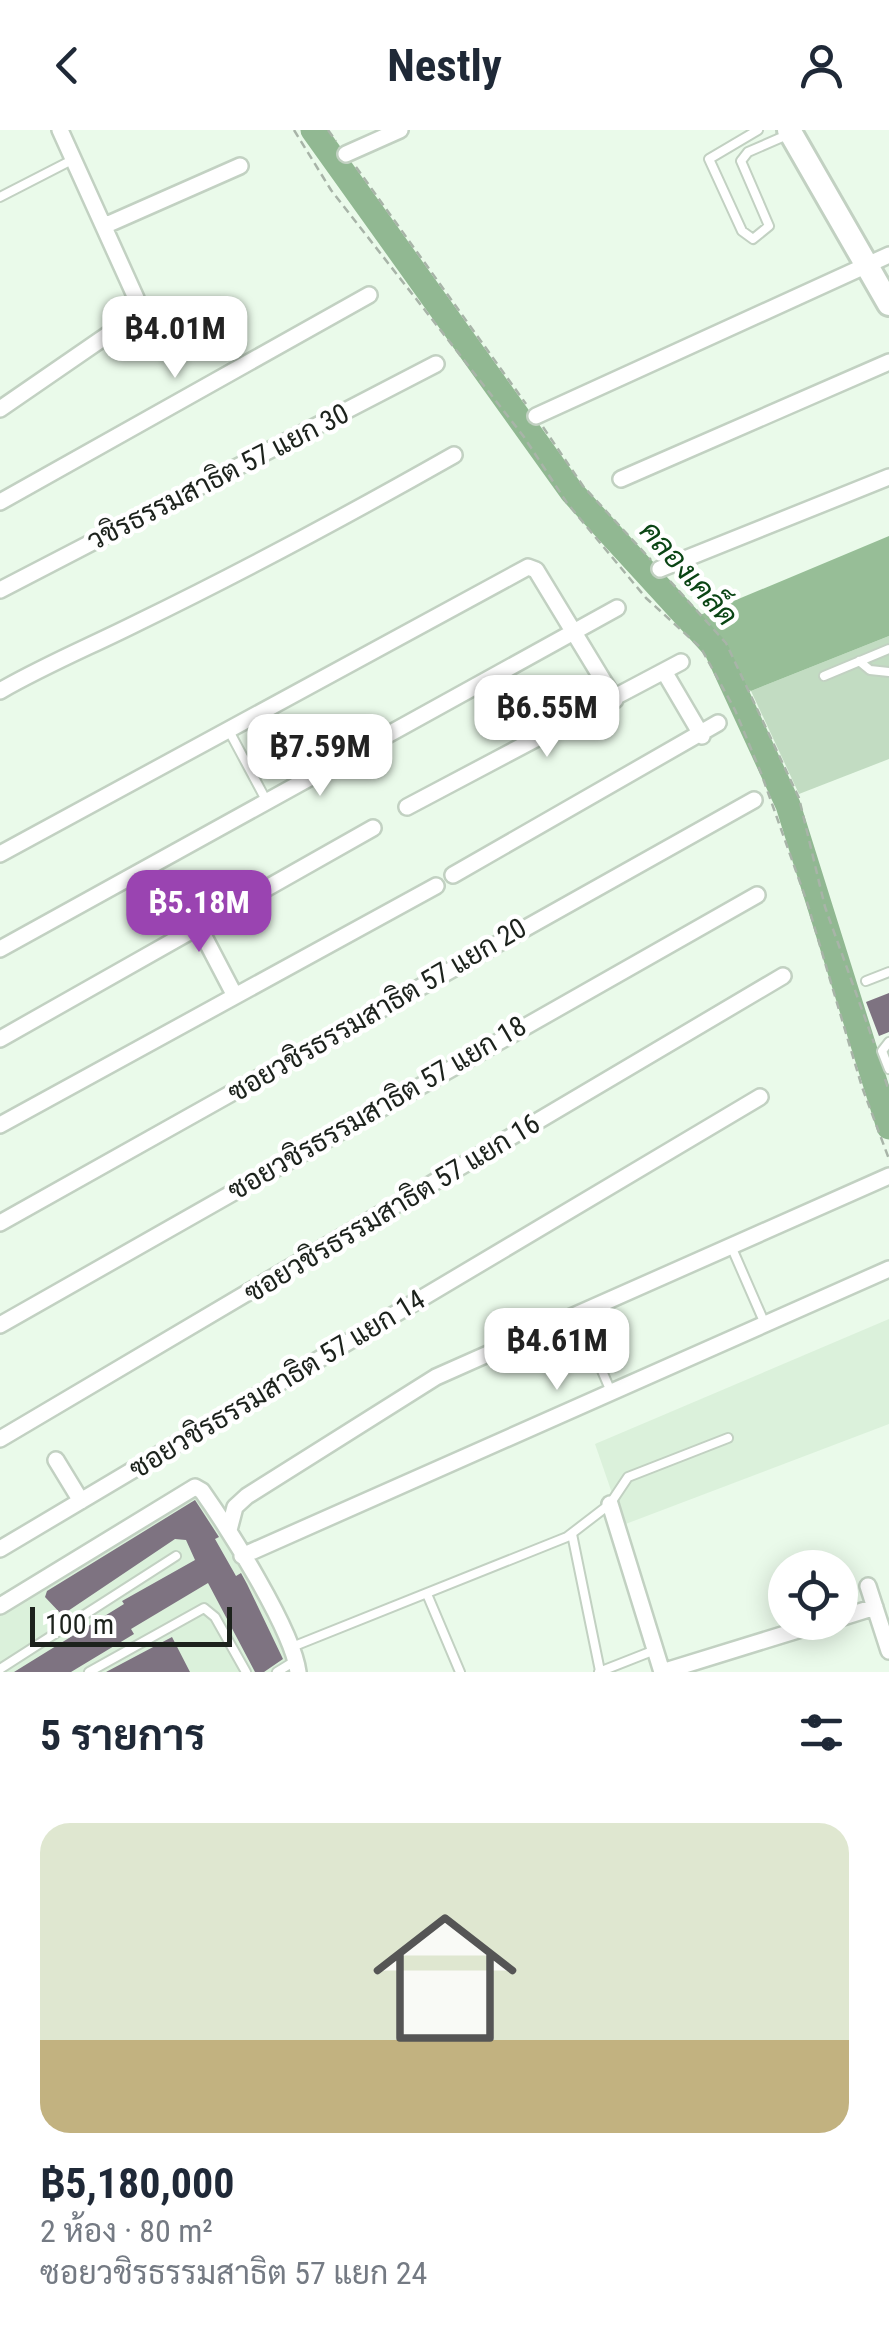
<!DOCTYPE html>
<html lang="th">
<meta charset="utf-8">
<style>
body{margin:0;font-family:"Roboto Condensed",Sarabun,sans-serif;background:#f2f2f3;color:#1f2937;height:100vh;display:flex;flex-direction:column;font-size:38px;white-space:nowrap}
*{box-sizing:border-box;margin:0}
p{font-size:32px;color:#747a83}
.icon{flex:none;width:55px;height:55px;fill:none;stroke:currentColor;stroke-width:2;stroke-linecap:round;stroke-linejoin:round}
.map{position:relative;height:1542px;overflow:hidden}
.sheet{display:flex;flex-direction:column;background:#fff;flex:1}
.sheet>*{flex:none}
.tools{position:absolute;left:768px;top:1420px;display:grid;gap:20px}
.tools a{display:grid;place-items:center;width:90px;height:90px;border-radius:50%;background:#fff;box-shadow:0 5px 25px #0003;font-size:50px}
.scale{position:absolute;left:30px;bottom:25px;width:202px;box-sizing:border-box;padding-left:10px;border:5px solid #1c221c;border-top:0;font-size:28px;line-height:35px;white-space:nowrap;color:#1c221c;-webkit-text-stroke:8px #fff;paint-order:stroke}
.price{position:absolute;translate:-50% -85px;padding:0 22px;border-radius:20px;background:#fff;color:#222;font-size:32px;line-height:65px;filter:drop-shadow(0 2px 5px #0008)}
.price::after{content:'';position:absolute;left:50%;top:60px;width:30px;height:22px;margin-left:-15px;background:inherit;clip-path:polygon(0 0,100% 0,50% 100%)}
.price.selected{background:#9a44b1;color:#fff}
ul{padding:0;list-style:none}
li{display:grid;align-content:center;gap:20px;height:530px;padding:0 40px}
li+li{border-top:2px solid #e0e1e3}
li span{display:grid;place-items:center;height:310px;border-radius:30px;color:#555}
li>.icon{margin-inline-start:auto}
span .icon{width:180px;height:180px;fill:#fffc;stroke-width:1}
li b{font-size:42px}
h2{display:flex;justify-content:space-between;align-items:center;height:120px;padding:0 40px;font-size:42px}
header{display:flex;justify-content:space-between;align-items:center;height:130px;padding:0 40px;background:#fff;font-size:45px;font-weight:700}
.map>svg:first-child{display:block}
</style>
<header><svg class="icon" aria-label="back" viewBox="0 0 24 24"><path d="M15 5l-7 7 7 7"/></svg>Nestly<svg class="icon" aria-label="person" viewBox="0 0 24 24"><circle cx="12" cy="8" r="4"/><path d="M4 21q1-7 8-7t8 7"/></svg></header>
<div class="map">
<svg width="889" height="1542" viewBox="0 0 889 1542">
<rect width="100%" height="100%" fill="#eafaea"/>
<path fill="#dbf1db" d="M889 1189V1294L623 1395 595 1314Z
M190 1362 196 1364 242 1438 294 1542H0V1485Z"/>
<path fill="#c2dcc2" d="M889 506V629L799 664 751 561Z"/>
<path fill="#97be97" d="M889 406V506L751 561 735 552 718 515 693 488Z"/>
<g fill="none" stroke-linecap="round" stroke-linejoin="round">
<path stroke="#91b892" stroke-width="25" d="M313 0 572 362 716 519 788 675 889 997"/>
</g>
<path fill="#7e7381" d="M889 863V902L879 906 866 872Z
M195 1370 219 1407 215 1409 236 1446 241 1443 247 1454 283 1529 264 1542H255L208 1453 131 1499 134 1504 71 1542H14L124 1474 122 1471 195 1430 186 1410 175 1409 62 1485 45 1467 47 1461Z
M172 1507 190 1542H106Z"/>
<g fill="none" stroke-linecap="round" stroke-linejoin="round">
<defs>
<path id="lane" d="M758 0 709 29 742 101 753 109 769 96 741 31 748 22 787 5
M0 67 72 30
M859 531 870 540 889 542
M824 546 889 519
M228 599 266 670
M866 851 889 842
M889 912 882 921 889 939
M731 1116 765 1194
M578 1185 612 1264
M572 1404 600 1541
M427 1464 460 1542
M292 1517 567 1407 610 1374 628 1347 728 1308
M0 1539 176 1426
M89 1542 204 1478 215 1487 246 1542
M277 1542 295 1531
M599 1542 655 1520"/>
<path id="street" d="M346 24 400 0
M104 96 240 36
M0 279 138 184 136 168 60 0
M536 286 889 125
M621 349 889 232
M0 372 369 165
M660 439 889 347
M0 460 436 234
M665 543 702 606
M0 561C45 535 91 516 137 493 244 441 350 384 454 325
M407 677 681 532
M0 724 528 437 536 440 615 570
M453 745 718 593
M200 799 234 864
M0 819 617 478
M0 909 373 698
M0 995 436 756
M0 1093 754 670
M0 1195 757 765
M0 1309 783 846
M56 1330 81 1371
M610 1374 662 1542
M229 1400 235 1377 247 1366 436 1247 889 1046
M0 1419 760 967
M242 1426 889 1139
M868 1456 889 1521
M0 1476 195 1357 202 1361C228 1398 293 1500 298 1542
M840 1488 875 1477
M662 1542 824 1492"/>
<path id="secondary" d="M789 0 889 174"/>
</defs>
<use href="#lane" stroke="#c2d1c2" stroke-width="12"/>
<use href="#street" stroke="#c2d1c2" stroke-width="20"/>
<use href="#secondary" stroke="#c2d1c2" stroke-width="28"/>
<path stroke="#a8b4a8" stroke-width="2.5" stroke-dasharray="8 5" stroke-linecap="butt" d="M294 0 331 60 524 307 567 373 646 468 701 518 735 580 761 643 807 772 862 957 889 1029
M328 0 336 11
M356 37 526 274
M543 297 583 356 651 430
M670 451 726 513 799 668 825 777 874 913
M885 949 889 961"/>
<use href="#lane" stroke="#fff" stroke-width="8"/>
<use href="#street" stroke="#fff" stroke-width="15"/>
<use href="#secondary" stroke="#fff" stroke-width="22"/>
</g>
<g text-anchor="middle" dominant-baseline="central" stroke-width="9" stroke-linejoin="round" paint-order="stroke">
<g font-size="28" fill="#1c221c" stroke="#fff">
<text transform="translate(218 347) rotate(-27)">วชิรธรรมสาธิต 57 แยก 30</text>
<text transform="translate(377 880) rotate(-30)">ซอยวชิรธรรมสาธิต 57 แยก 20</text>
<text transform="translate(377 978) rotate(-30)">ซอยวชิรธรรมสาธิต 57 แยก 18</text>
<text transform="translate(392 1078) rotate(-31)">ซอยวชิรธรรมสาธิต 57 แยก 16</text>
<text transform="translate(277 1254) rotate(-31)">ซอยวชิรธรรมสาธิต 57 แยก 14</text>
</g>
<g font-size="30" font-style="italic" fill="#0a4514" stroke="#fff">
<text transform="translate(689 443) rotate(48)">คลองเคล็ด</text>
</g>
</g>
</svg>
<div class="tools">
<a><svg class="icon" aria-label="locate" viewBox="0 0 24 24"><circle cx="12" cy="12" r="6"/><path d="M12 2v4M12 18v4M2 12h4M18 12h4"/></svg></a>
</div>
<div class="scale">100 m</div>
<b class="price" style="left:175px;top:251px">฿4.01M</b>
<b class="price" style="left:547px;top:630px">฿6.55M</b>
<b class="price" style="left:320px;top:669px">฿7.59M</b>
<b class="price selected" style="left:199px;top:825px">฿5.18M</b>
<b class="price" style="left:557px;top:1263px">฿4.61M</b>
</div>
<section class="sheet">
<h2>5 รายการ<svg class="icon" aria-label="filters" viewBox="0 0 24 24"><path d="M4 7h16M4 17h16"/><circle cx="9" cy="7" r="2"/><circle cx="15" cy="17" r="2"/></svg></h2>
<ul>
<li><span style="background:linear-gradient(#dfe7d0 70%,#c2b280 0)"><svg class="icon" aria-label="home" viewBox="0 0 24 24"><path d="M3 11l9-7 9 7M6 9v11h12V9"/></svg></span><div><b>฿5,180,000</b><p>2 ห้อง · 80 m²</p><p>ซอยวชิรธรรมสาธิต 57 แยก 24</p></div></li>
</ul>
</section>
